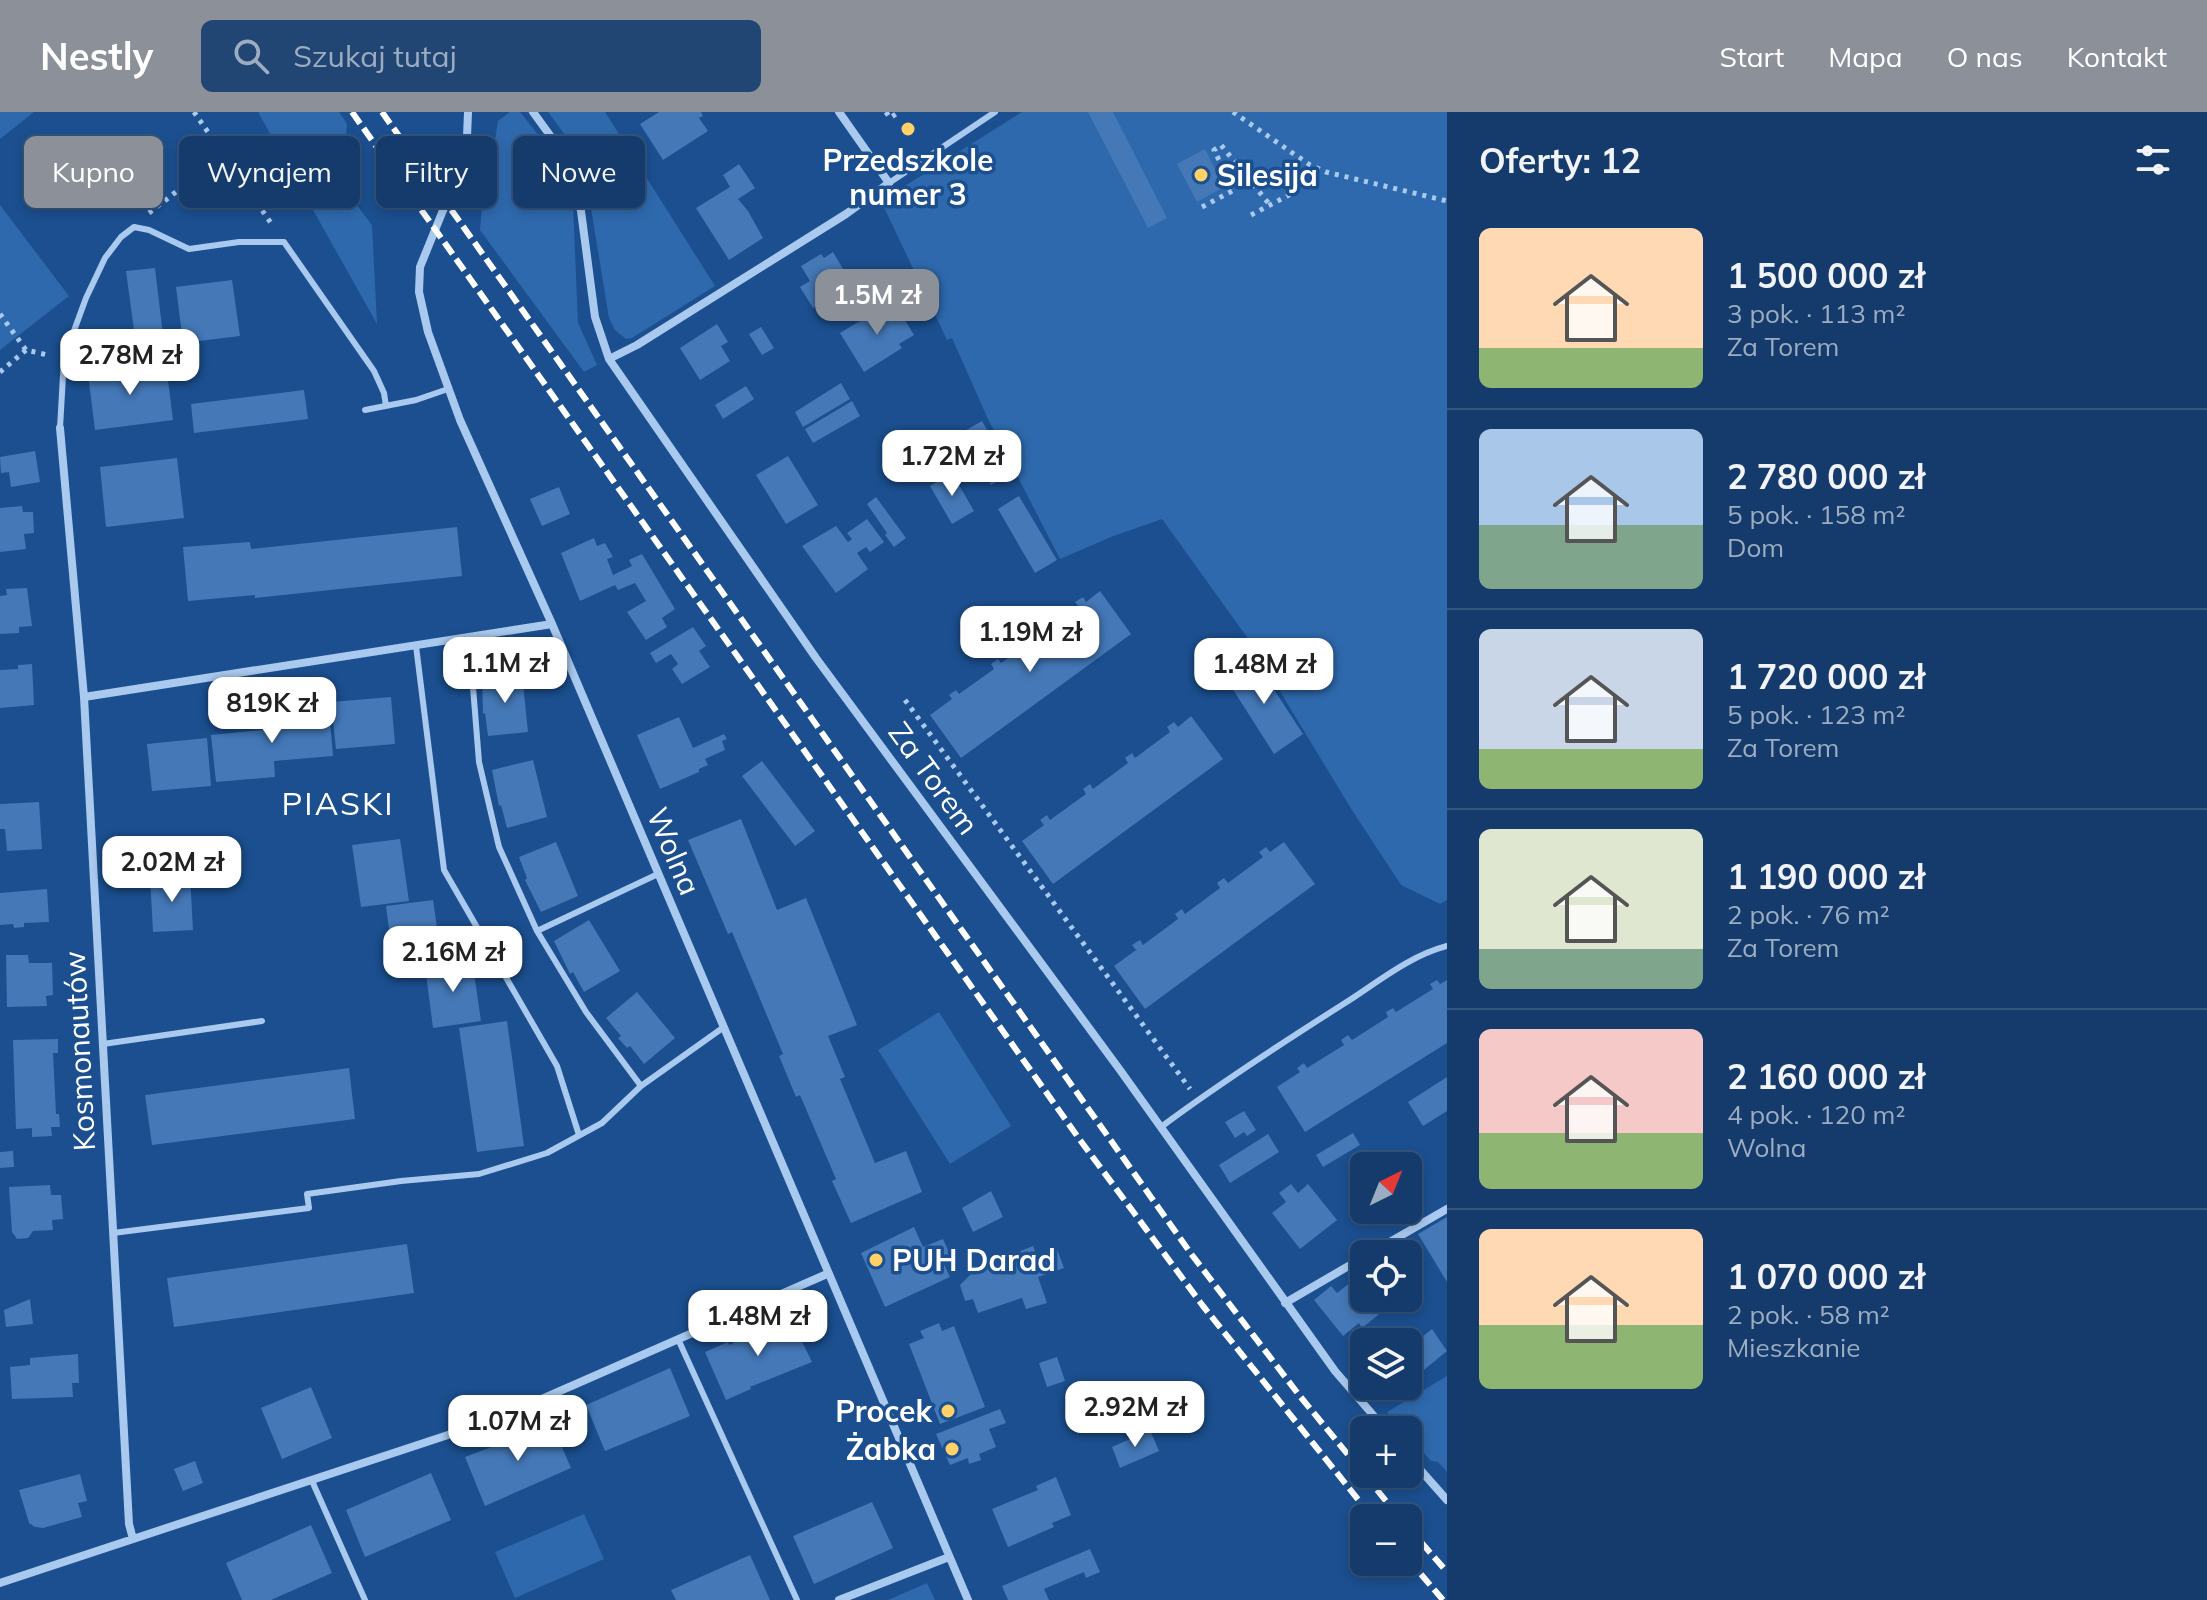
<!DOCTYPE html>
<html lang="pl">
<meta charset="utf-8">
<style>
body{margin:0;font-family:Mulish,sans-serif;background:#214673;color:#f1f3f6;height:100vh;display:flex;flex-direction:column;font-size:30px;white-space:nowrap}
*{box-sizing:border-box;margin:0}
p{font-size:26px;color:#9dadc1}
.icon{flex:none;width:44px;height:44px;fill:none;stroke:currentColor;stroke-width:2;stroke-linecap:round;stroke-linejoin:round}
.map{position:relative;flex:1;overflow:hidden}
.sheet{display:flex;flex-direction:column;background:#143b6b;width:760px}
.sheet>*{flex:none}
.top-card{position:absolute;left:24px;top:24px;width:760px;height:72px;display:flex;gap:16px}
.needle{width:52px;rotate:43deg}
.fabs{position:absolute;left:1350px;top:1040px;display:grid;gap:16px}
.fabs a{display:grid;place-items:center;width:72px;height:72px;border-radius:12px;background:#143b6b;box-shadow:0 4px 12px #0003,0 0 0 2px #33557e;font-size:40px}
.price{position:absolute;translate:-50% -68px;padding:0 18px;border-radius:16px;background:#fff;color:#222;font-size:26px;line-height:52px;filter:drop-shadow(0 2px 4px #0008)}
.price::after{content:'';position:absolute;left:50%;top:48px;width:24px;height:18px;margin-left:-12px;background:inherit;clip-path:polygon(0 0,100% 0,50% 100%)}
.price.active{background:#8c9099;color:#fff}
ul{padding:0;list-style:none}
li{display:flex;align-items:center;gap:24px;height:200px;padding:0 32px}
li+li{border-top:2px solid #33557e}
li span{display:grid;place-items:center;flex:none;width:224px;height:160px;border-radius:12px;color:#555}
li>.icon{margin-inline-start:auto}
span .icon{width:96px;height:96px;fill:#fffc;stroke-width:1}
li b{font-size:34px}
h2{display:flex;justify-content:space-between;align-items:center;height:96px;padding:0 32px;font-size:34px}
.tag{padding:0 28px;border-radius:12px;background:#143b6b;box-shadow:0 4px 12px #0003,0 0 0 2px #33557e;font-size:28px;line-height:72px}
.tag.active{background:#8c9099;color:#fff}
header{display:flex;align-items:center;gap:48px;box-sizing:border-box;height:112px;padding:0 40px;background:#8c9099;color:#fff}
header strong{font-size:38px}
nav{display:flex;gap:44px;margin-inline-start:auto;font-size:28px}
.search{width:560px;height:72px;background:#214673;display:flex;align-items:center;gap:20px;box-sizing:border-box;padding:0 28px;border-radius:12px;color:#9dadc1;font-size:30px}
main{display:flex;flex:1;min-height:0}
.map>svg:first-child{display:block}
</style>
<header>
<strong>Nestly</strong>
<div class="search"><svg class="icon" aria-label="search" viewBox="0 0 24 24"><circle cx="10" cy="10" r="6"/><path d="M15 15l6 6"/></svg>Szukaj tutaj</div>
<nav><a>Start</a><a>Mapa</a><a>O nas</a><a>Kontakt</a></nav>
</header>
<main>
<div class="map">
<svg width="1447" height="1488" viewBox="0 0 1447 1488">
<rect width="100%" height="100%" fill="#1b4f8f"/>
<path fill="#2e69ad" d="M0 0H34L0 27Z
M258 0H339L347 12 342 74 372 113 377 212Z
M510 0H520L552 40 573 93 578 211 597 253 584 260 480 118C482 82 493 45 498 9Z
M548 0H605L715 174 632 226 626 227 615 218 609 206 587 72 571 31Z
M1022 0H1447V788L1440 792 1401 773 1350 695 1249 528 1162 407 1111 425 1060 447 987 305 952 226 947 228 881 89Z
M0 93 69 184 0 238Z
M939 900 1011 1014 950 1052 878 938Z
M1447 1264V1360L1438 1350 1431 1349 1408 1323V1318H1403L1387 1300Z
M584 1402 604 1447 515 1486 495 1440Z
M927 1471 935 1488H888Z"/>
<path fill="#4478b7" d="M659 0H701L703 4 699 6 708 19 663 48 640 12Z
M1088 0H1113L1167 106 1148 116Z
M1205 37 1224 75 1197 90 1177 52Z
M739 52 755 76 738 87 748 99 763 126 729 148 696 96 730 75 723 63Z
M833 140 852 172 813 196 800 175 810 169 801 154 821 142 824 146Z
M155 156 163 223 135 226 126 159Z
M232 168 240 224 183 231 176 175Z
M895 192 914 223 899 232 902 236 864 260 840 221 878 198 880 201Z
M717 212 728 230 721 234 730 249 700 268 680 236Z
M761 215 774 236 762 243 749 222Z
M166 253 173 308 95 318 88 262Z
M841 271 850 287 803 315 795 300Z
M746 274 754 287 723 307 715 293Z
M304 278 308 307 194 321 191 292Z
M852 289 860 304 813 331 805 317Z
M982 309 1012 361 991 373 961 321Z
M35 339 40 370 11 375 9 360 1 361 0 345Z
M788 344 818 393 786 412 756 363Z
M177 346 184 406 106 415 100 355Z
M952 361 974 399 952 412 930 374Z
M559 375 570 402 542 414 530 387Z
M1019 384 1057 448 1035 461 998 397Z
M876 385 906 426 894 435 885 423 887 421 867 392Z
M22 394 23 400H33L34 421 24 422 26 437 0 440V396Z
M867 407 884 430 870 440 866 435 857 441 868 457 836 481 802 434 836 414 848 430 852 427 847 421Z
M457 415 462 464 255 486V483L188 489 183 435 250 430 251 437Z
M594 426 597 434 605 431 613 445 607 447 613 463 632 454 629 448 642 442 675 497 662 506 667 515 646 528 627 500 646 489 635 471 618 478 615 473 580 489 561 441Z
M27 476 32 514 19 515V521L0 522V484L7 483 6 477Z
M1100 479 1131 522 961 646 930 603 952 587 949 583 956 578 959 582 994 557 991 552 998 547 1001 551 1037 526 1033 521 1040 516 1044 520 1079 495 1075 490 1083 485 1086 490Z
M693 515 706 534 699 539 710 555 682 572 672 557 678 552 671 542 656 551 650 541Z
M1254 547 1303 622 1274 642 1225 565Z
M32 552 34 593 0 596V558L18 557V553Z
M522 562 528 620 488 624 485 601 483 602 482 566Z
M391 585 395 632 336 637 331 590Z
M329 597 333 644 274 649 275 665 216 670 211 623 271 617 270 602Z
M1191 604 1223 647 1053 772 1022 729 1044 713 1040 708 1047 703 1050 708 1086 682 1083 677 1090 672 1093 677 1128 651 1125 646 1132 641 1135 646 1170 620 1167 615 1174 610 1178 615Z
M679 605 693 636 724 622 727 627 722 629 725 638 705 647 708 653 699 657V660L660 677 637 623Z
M207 626 211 674 152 679 147 632Z
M533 648 547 705 507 716 501 693 499 694 492 658Z
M762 649 815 719 795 734 742 664Z
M39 690 42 737 7 739 5 717H0V692Z
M741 707 777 798 806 786 857 913 828 924 845 965 840 967 875 1051 906 1039 922 1080 851 1111 832 1069 836 1067 800 983 796 985 779 944 783 942 732 820 728 822 688 728Z
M400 727 409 789 361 795 352 733Z
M556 730 578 784 541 800 525 768 527 766 519 745Z
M1284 730 1315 772 1145 897 1114 854 1136 838 1132 833 1140 828 1143 833 1178 807 1175 802 1182 797 1185 802 1220 776 1217 771 1224 766 1228 771 1263 745 1259 740 1266 735 1270 740Z
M190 763 193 818 153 820 150 765Z
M47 777 49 810 24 811V815L14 816 13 812 0 813V781Z
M433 788 442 850 394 857 386 794Z
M589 808 620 859 584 880 573 860 570 862 554 829Z
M6 843H28L29 851H52L53 883 46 884 47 894 7 895Z
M472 847 481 909 433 916 425 854Z
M1437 868 1440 872 1447 868V931L1305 1020 1277 975 1300 960 1297 956 1304 951 1307 956 1344 933 1341 928 1348 923 1352 928 1388 905 1386 900 1393 896 1396 900 1433 877 1430 872Z
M637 880 675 926 644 952 630 934 627 936 618 926 621 924 606 906Z
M507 909 524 1034 477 1040 459 916Z
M58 927V941H53L56 1002H59L60 1015H51L52 1024 32 1025V1016L16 1017 13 928Z
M349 956 355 1007 152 1033 145 983Z
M1447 965V999L1423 1014 1408 990Z
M1244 999 1256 1018 1247 1024 1244 1020 1235 1026 1225 1010Z
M1353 1021 1360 1033 1323 1055 1316 1043Z
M1268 1022 1279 1040 1230 1071 1219 1053Z
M13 1039 14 1055 0 1056V1040Z
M1291 1072 1298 1081 1308 1072 1337 1108 1300 1137 1272 1101 1286 1090 1279 1081Z
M50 1073 51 1083H61L63 1107 52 1108 53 1118 33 1119 28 1126 17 1127 12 1120 9 1075Z
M991 1079 1003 1105 973 1120 962 1096Z
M1447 1105V1170L1418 1122Z
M914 1115 923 1135 943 1127 952 1147 943 1150 950 1165 885 1195 861 1141Z
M407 1132 414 1181 174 1215 167 1166Z
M1033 1134 1037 1144 1057 1137 1064 1156 1038 1165 1047 1191 1026 1197 1022 1186 978 1201 973 1187 965 1189 960 1173 972 1161 1008 1150 1006 1145Z
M1364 1160V1186H1399L1362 1216 1359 1211 1343 1224 1314 1188 1331 1174 1337 1181Z
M30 1187 33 1212 6 1215 4 1198Z
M789 1203 812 1250 750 1275 751 1277 726 1288 705 1240 728 1230 729 1233Z
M939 1211 942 1219 954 1214 985 1295 940 1312 909 1232 924 1226 920 1219Z
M1415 1216 1422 1225 1432 1217 1447 1239 1408 1271V1230H1398Z
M78 1242 79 1271H72L73 1285 12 1287 10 1255 30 1253V1246Z
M1057 1245 1065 1269 1047 1275 1039 1251Z
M670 1256 690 1304 605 1339 586 1293Z
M311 1275 332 1326 282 1347 261 1296Z
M1000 1297 1006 1311 989 1317 996 1335 979 1342 981 1348 969 1352 968 1346 950 1353 936 1322Z
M550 1308 571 1356 485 1394 465 1345 523 1323 522 1321Z
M1150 1318 1159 1339 1120 1356 1112 1335Z
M195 1349 203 1371 183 1379 174 1357Z
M431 1361 451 1408 365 1445 346 1398Z
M80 1362 87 1389 78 1391 82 1405 43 1416 35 1415 29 1411 19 1378Z
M1056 1365 1071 1403 1052 1411 1054 1415 1008 1435 992 1397 1038 1378 1036 1374Z
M872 1390 893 1436 814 1472 793 1424Z
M311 1413 332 1461 271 1488H242L226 1451Z
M1090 1437 1100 1460 1086 1466 1084 1460 1044 1477 1049 1488H1008L1002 1474Z
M750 1443 770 1488H676L671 1478Z"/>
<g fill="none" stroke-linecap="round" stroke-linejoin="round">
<path stroke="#a9c9ee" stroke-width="5" stroke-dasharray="4 6" stroke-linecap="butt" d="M194 0 273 114
M886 0 890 6 899 0
M1233 0 1310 53 1326 60 1447 89
M1202 95 1234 78 1214 38 1221 33 1270 93
M149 101 190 69 226 47
M1251 103 1289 83 1310 53
M0 202 26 238 48 243
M0 260 26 238
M905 588 1190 977"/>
<path stroke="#a9c9ee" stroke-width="6" d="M889 71 995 0
M365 298 416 288 448 277
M60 316 64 246 86 186 105 146 121 125 134 115 149 118 189 137 239 130H284L374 259 384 281 386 294
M469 525 479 650 499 735 537 819 658 762
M416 534 444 758 557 954 579 1023
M537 819 586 900 641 974 724 915
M103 932 262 909
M1161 1015C1220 971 1282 931 1345 891 1378 870 1409 844 1447 834
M113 1121 309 1096 307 1082 401 1069 479 1062 547 1041 602 1011 641 974
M678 1227 797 1488
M312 1369 365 1488"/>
<path stroke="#a9c9ee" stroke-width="8" d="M468 0 467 25 461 54 420 155 419 180 428 220 460 308 552 512 968 1488
M533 0 557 33 575 77 581 99 595 205 609 247 816 546 1120 958 1335 1259 1386 1318
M609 247 637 233 846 102 889 71 839 0
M60 316 84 585
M1369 1142 1447 1097
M1285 1191 1364 1145
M1408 1344 1447 1388
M133 1427 129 1412 84 585 552 512
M0 1471 457 1320 544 1286 827 1162
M839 1488 949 1445"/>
<path stroke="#fff" stroke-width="6" stroke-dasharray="14 6" stroke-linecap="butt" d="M352 0 1080 1028 1203 1194 1373 1406
M382 0 1192 1143 1299 1283 1400 1406
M1408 1415 1447 1460
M1408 1447 1443 1488"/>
</g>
<g fill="#ffd166" stroke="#1b4f8f" stroke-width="3">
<circle cx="908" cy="17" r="8"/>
<circle cx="1201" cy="63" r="8"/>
<circle cx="876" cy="1148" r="8"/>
<circle cx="948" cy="1299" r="8"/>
<circle cx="952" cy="1337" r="8"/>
</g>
<g text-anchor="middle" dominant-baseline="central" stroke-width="7" stroke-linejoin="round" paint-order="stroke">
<g font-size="30" font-weight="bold" fill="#fff" stroke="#1b4f8f" text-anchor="start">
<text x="908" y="48" text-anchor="middle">Przedszkole<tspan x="908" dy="34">numer 3</tspan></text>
<text x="1217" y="63">Silesija</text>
<text x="892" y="1148">PUH Darad</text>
<text x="932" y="1299" text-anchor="end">Procek</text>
<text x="936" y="1337" text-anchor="end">Żabka</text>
</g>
<g font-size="30" fill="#fff" stroke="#1b4f8f">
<text transform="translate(934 666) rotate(54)">Za Torem</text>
<text transform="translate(674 739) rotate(67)">Wolna</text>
<text transform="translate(79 939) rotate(-93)">Kosmonautów</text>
</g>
<g font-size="32" letter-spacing="2" fill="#fff" stroke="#1b4f8f">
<text x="338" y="691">PIASKI</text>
</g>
</g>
</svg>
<div class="fabs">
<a><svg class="needle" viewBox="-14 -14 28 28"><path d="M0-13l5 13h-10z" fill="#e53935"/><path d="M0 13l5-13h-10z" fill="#9dadc1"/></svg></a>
<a><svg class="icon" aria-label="locate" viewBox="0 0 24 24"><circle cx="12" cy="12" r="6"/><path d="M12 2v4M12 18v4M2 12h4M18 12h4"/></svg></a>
<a><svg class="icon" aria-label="layers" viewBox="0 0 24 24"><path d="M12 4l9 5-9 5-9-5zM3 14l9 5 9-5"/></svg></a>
<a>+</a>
<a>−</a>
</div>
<b class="price active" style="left:877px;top:225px">1.5M zł</b>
<b class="price" style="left:130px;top:285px">2.78M zł</b>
<b class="price" style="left:952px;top:386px">1.72M zł</b>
<b class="price" style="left:1030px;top:562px">1.19M zł</b>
<b class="price" style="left:505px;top:593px">1.1M zł</b>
<b class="price" style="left:1264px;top:594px">1.48M zł</b>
<b class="price" style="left:272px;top:633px">819K zł</b>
<b class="price" style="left:172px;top:792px">2.02M zł</b>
<b class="price" style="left:453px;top:882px">2.16M zł</b>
<b class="price" style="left:758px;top:1246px">1.48M zł</b>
<b class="price" style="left:1135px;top:1337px">2.92M zł</b>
<b class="price" style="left:518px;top:1351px">1.07M zł</b>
<div class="top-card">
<a class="tag active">Kupno</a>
<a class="tag">Wynajem</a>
<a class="tag">Filtry</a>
<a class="tag">Nowe</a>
</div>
</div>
<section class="sheet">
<h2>Oferty: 12<svg class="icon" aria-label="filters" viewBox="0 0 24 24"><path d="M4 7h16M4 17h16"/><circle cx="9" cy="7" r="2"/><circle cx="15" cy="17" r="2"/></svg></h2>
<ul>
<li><span style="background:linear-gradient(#ffd9b3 75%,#8fb573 0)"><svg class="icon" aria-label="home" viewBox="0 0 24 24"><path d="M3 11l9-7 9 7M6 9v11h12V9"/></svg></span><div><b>1 500 000 zł</b><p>3 pok. · 113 m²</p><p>Za Torem</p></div></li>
<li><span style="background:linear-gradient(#a9c7e8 60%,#7fa58c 0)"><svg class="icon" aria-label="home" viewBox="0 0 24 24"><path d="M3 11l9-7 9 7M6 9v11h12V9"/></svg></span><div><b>2 780 000 zł</b><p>5 pok. · 158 m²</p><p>Dom</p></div></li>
<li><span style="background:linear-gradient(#c9d6e8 75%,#8fb573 0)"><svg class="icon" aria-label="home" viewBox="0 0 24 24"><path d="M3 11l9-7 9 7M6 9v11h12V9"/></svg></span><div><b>1 720 000 zł</b><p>5 pok. · 123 m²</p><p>Za Torem</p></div></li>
<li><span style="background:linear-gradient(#dfe7d0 75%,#7fa58c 0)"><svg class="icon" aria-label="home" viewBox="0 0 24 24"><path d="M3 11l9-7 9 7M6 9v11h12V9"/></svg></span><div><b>1 190 000 zł</b><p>2 pok. · 76 m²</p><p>Za Torem</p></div></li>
<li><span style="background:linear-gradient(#f6c9c9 65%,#8fb573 0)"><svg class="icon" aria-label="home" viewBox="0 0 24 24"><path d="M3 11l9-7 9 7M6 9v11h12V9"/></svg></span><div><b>2 160 000 zł</b><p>4 pok. · 120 m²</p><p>Wolna</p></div></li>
<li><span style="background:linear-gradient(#ffd9b3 60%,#8fb573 0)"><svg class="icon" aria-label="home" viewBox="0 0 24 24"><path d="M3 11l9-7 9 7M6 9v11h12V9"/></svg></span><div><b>1 070 000 zł</b><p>2 pok. · 58 m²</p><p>Mieszkanie</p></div></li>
</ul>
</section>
</main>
